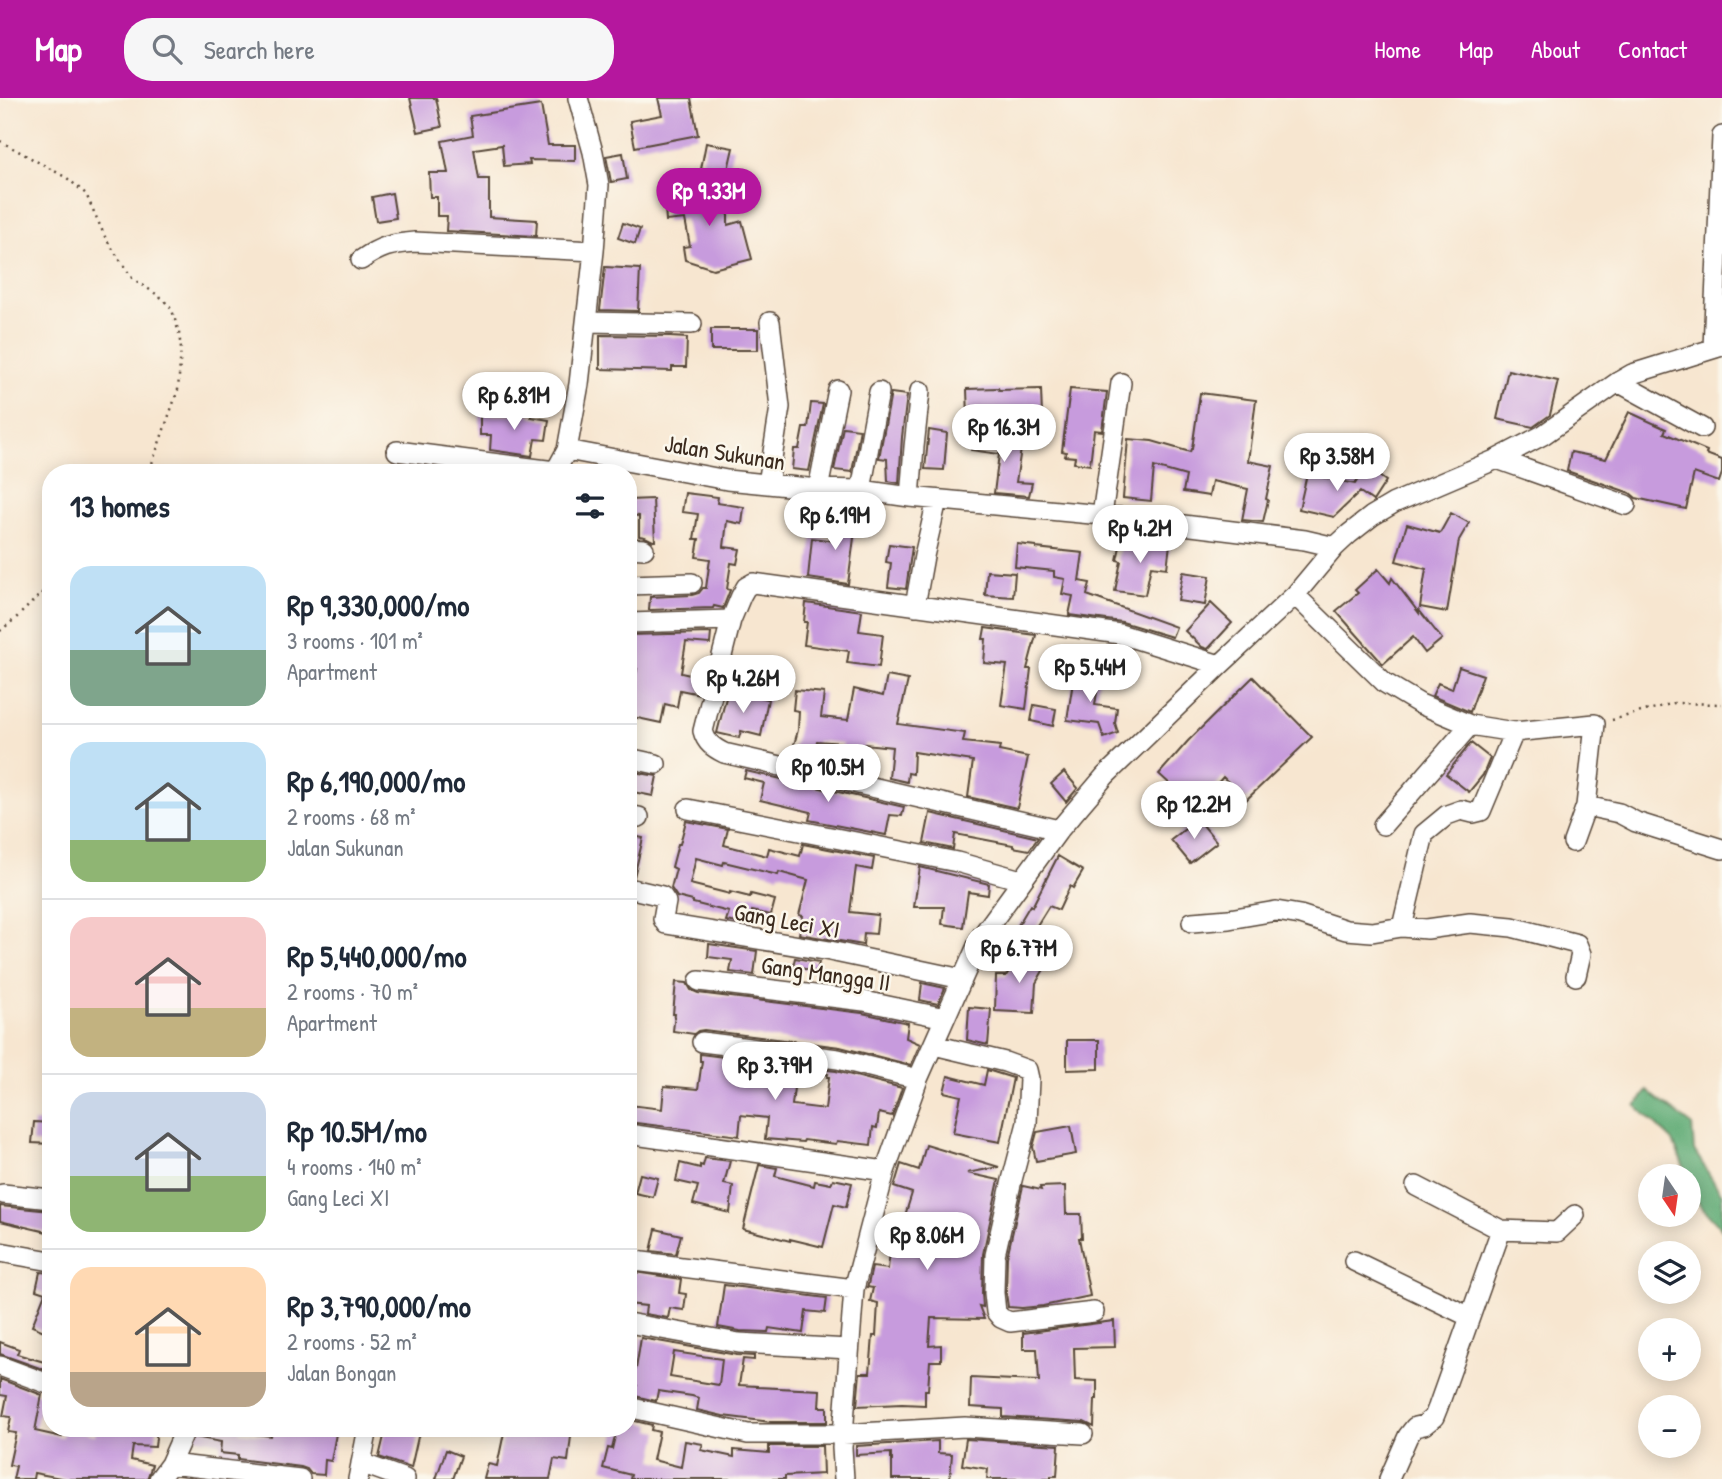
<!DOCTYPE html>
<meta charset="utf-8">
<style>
body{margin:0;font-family:"Patrick Hand",sans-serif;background:#f6f6f7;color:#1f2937;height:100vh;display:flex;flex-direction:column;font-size:26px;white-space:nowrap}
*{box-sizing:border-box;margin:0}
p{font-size:23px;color:#747a83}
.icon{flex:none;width:38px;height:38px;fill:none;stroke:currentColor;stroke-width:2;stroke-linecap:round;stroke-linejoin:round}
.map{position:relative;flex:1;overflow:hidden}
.side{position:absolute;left:42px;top:366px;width:595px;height:973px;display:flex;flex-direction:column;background:#fff;border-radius:28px;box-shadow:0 4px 18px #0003}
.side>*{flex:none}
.needle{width:46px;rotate:167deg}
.tools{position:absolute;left:1638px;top:1066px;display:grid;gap:14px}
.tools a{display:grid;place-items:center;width:63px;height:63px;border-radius:50%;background:#fff;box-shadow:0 4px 18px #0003;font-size:35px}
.price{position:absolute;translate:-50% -60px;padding:0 16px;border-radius:24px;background:#fff;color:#222;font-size:23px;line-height:46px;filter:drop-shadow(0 2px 4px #0008)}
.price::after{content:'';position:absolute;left:50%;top:42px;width:21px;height:16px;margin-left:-10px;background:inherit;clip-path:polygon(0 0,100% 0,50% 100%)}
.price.selected{background:#b5179e;color:#fff}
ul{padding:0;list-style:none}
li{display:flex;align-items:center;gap:21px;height:175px;padding:0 28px}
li+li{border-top:2px solid #e0e1e3}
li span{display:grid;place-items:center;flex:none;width:196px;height:140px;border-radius:21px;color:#555}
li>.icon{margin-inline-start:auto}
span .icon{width:84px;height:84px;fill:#fffc;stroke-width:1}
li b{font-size:30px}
h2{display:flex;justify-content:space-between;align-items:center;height:84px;padding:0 28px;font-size:30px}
header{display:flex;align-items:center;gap:42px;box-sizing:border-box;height:98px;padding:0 35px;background:#b5179e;color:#fff}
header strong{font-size:33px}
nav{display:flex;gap:38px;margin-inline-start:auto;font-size:24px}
.search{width:490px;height:63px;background:#f6f6f7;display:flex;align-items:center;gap:18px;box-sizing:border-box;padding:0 24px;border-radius:28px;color:#747a83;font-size:26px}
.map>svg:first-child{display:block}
</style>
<header>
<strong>Map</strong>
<div class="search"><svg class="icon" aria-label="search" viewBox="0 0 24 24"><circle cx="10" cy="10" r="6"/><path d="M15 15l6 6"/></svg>Search here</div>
<nav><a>Home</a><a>Map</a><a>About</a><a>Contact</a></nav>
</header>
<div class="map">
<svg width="1722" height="1381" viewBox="0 0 1722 1381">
<rect width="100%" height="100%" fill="#fbf7ec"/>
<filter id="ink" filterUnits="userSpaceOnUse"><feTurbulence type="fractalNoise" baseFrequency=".0143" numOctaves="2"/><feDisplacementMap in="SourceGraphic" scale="14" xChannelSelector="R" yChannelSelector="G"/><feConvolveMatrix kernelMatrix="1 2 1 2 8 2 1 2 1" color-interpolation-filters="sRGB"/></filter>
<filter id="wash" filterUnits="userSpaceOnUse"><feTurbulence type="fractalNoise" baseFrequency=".00686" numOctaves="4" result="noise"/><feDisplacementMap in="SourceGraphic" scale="28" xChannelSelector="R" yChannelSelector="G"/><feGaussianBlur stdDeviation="1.57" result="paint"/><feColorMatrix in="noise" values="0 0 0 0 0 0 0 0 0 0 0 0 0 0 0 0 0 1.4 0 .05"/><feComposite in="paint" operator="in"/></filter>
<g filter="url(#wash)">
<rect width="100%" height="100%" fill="#f7e6d0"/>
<path fill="#61ac76" stroke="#4e6b4a" stroke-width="2" d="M1647 993 1692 1027 1694 1052 1722 1097V1131L1700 1108 1673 1043 1636 1008Z"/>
<g id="blocks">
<path fill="#c79bdd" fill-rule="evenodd" d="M410 0H436L442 29 418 34Z
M658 0H691L698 37 635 49 630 23 662 17Z
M541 7 548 47H575V63L529 62 530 66 504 68 502 47 474 51 479 81H489V119L537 122 536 138 446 133 447 118H437V99H430L429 75H448L442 43 473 37 470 18Z
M706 45 733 50 727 76 701 71Z
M623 55 627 81 611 84 606 58Z
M724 92V96H728V127L742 123 752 161 713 171 685 162 683 149 690 148 685 121 666 123 664 96Z
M392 95 396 120 376 123 372 99Z
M623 125 640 131 635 146 618 140Z
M605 169 640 171 638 213 600 212Z
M711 231H758V252H711Z
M600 237 671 238V239L687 240 686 269H672V273L600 271Z
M1508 272 1558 283 1550 317 1533 329 1497 321Z
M998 290 999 292 1041 291 1042 318 968 319 967 291Z
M1070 291 1107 294 1102 333 1094 332 1090 367 1074 365 1075 359 1065 358 1066 354 1062 353Z
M891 295 907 297 902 339 899 385 888 383 887 361 879 360Z
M1200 295 1256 302 1248 363 1273 368 1266 401 1268 402 1263 424 1242 422 1248 391 1212 383 1209 398 1183 394 1186 378 1154 369 1151 403 1123 400 1128 341 1152 343 1190 354 1191 351H1192Z
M811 305 823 306 809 373 792 371 794 351H799L803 330H808Z
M1629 314 1666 331 1664 335 1707 353 1706 356 1722 362V375L1719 384 1694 375 1686 411 1636 400 1630 395 1567 373 1571 354 1606 361Z
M511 315 531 316V319L549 322 546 342 535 341 532 358 490 352 491 337H480V317H511Z
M843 329 860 331 852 374 834 372Z
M929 332 947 335 944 372 925 371Z
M973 338 1022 344 1016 384 1032 385 1029 398 994 395 999 356 971 352Z
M1366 369 1386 383 1373 403 1360 394 1334 419 1299 411 1307 376 1355 386Z
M685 395 718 399 717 405 744 409 742 426 727 423 724 449 740 451 737 466 731 465 727 491 730 492 723 510 714 508 713 510 649 512 650 499 692 497 699 495 703 490H706L710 461 696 459 699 441H694L698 416 682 414Z
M653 401 655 443H653L645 439 639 438V418L628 417V402Z
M844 407 858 409 848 486 808 480 812 440 836 443V440H840Z
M1451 415 1469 425 1459 442 1447 514 1420 509 1426 471 1396 463 1407 426 1440 435Z
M1146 443 1170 446 1167 470 1151 468 1145 497 1115 493 1121 463 1117 462 1121 444 1145 449Z
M889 446 912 449 906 491 888 489 891 465 886 464Z
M1017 446 1036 448V450L1083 455 1079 483 1090 485 1087 497 1176 529 1172 539 1122 524 1069 517 1073 498 1062 496 1065 481 1054 479V473L1015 469Z
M1378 471 1390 485 1392 480 1419 515V512L1442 541 1425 555 1413 539 1383 566 1336 513 1358 495 1355 492Z
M987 473 1015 475 1013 499 985 497Z
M1183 474 1210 478 1205 507 1178 503Z
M806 505 862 513 859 533 883 536 879 569 847 565 849 553 804 547 807 524H804Z
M1211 505 1232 525 1208 551 1202 549 1185 533Z
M985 530 1036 537 1027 571H1031L1026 611 1001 607 1007 567 984 565 986 541H983Z
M711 535 710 546 686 544 681 575 704 580 700 596 680 592 677 609 665 606 661 625 628 618V599L631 600 637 571H633L634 553H628V537Z
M1459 569 1483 577 1470 614 1432 598 1438 585 1452 591Z
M1075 571 1100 575 1095 607 1117 610 1115 625 1118 635 1104 640 1099 626 1067 622Z
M887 578 908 582 898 626 965 635 963 644 1000 648 999 653 1028 659 1017 710 968 699 973 663 914 654 913 676 908 675 907 684 889 680 892 649 865 646 861 674 839 669 842 645 817 643 812 663 791 658 798 632 799 613 793 612 795 592 824 595 821 619 848 622 854 591 883 598Z
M1253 579 1312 639 1246 702 1223 679 1196 710 1159 676 1188 643Z
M728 592 768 601 761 638 741 633 739 640 717 635Z
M1034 607 1056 611 1053 628 1031 623Z
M1471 645 1490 660 1483 677 1469 694 1446 676Z
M628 673 657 678 653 698 628 693Z
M746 673 904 709 902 718 890 717 886 737 809 722 811 714 760 702 764 685 744 680Z
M1064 674 1078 690 1066 704 1051 686Z
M930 715 1038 740 1029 752 1013 749V747L955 736 953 751 924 745Z
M1198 721 1217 744 1190 765 1171 742Z
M686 723 728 731 724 747 767 758 769 750 800 758 803 746 874 760 872 772 856 769 850 814 878 817 876 836 864 835 863 847 799 836 803 818 799 817 808 782 779 774 778 777 724 764 723 767 696 760 690 786 730 796V794L750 799 751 796 775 802 771 817 752 813 748 827 726 823 729 814 693 805V803L677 799 671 790 676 771 672 769 678 746H680Z
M628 737 643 740 634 779 628 778Z
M1058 758 1083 773 1073 790 1070 788 1059 812 1049 808 1031 837 1017 829 1030 807 1032 809Z
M920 769 989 786 988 797 968 794 963 829 942 826 944 809H914Z
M709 846 757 853 754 877 730 874 732 862 708 859Z
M1022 852 1047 866 1036 885 1034 915 995 913 996 878H1006Z
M795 860 819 864 817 874 793 868Z
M676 884 687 885 691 892 698 895 862 915 908 925 906 940 920 946 911 967 840 949 704 932 698 933 694 936 673 933 675 916H673Z
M922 885 945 890 938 906 920 902Z
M969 909 991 911 988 947 967 942Z
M1067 942H1099V971L1067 972Z
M700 956 836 973 902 990 892 1018 879 1015 877 1030 873 1029 871 1047 837 1043 836 1046 804 1042 803 1044 765 1041 767 1020 741 1017 739 1038 628 1024 630 1007 662 1011 664 988 698 991 702 963H700ZM796 972 828 976 827 979H829L825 1011 792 1007Z
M987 972 1013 980 1000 1044 953 1035 961 998 944 994 948 978 984 987Z
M34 1024 51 1025V1046L32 1045Z
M1071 1028 1076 1056 1036 1063 1033 1049 1037 1034Z
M926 1047 999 1069 967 1075 999 1082 983 1156 982 1195 983 1209 979 1208 984 1221 931 1220 929 1248 941 1247V1263H930L928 1292H925V1307L902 1306 857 1308 860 1275H870L873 1238H876L878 1205 870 1203 873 1190 867 1189 868 1187 872 1169 888 1171 891 1144 879 1142 885 1121 903 1124 912 1095 894 1089 901 1066 919 1072Z
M705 1060 730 1063 724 1086 733 1088 730 1115 693 1106 698 1088 676 1083 680 1065 700 1070V1067L703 1068Z
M759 1067 777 1070 775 1078 814 1088 815 1083 831 1086 833 1081 852 1085 846 1109 834 1106 823 1149 790 1141V1143L743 1131Z
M640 1076 658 1080 653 1099 635 1095Z
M1023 1088 1041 1092 1040 1089 1065 1088 1066 1116H1081L1082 1140H1079L1090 1198 1043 1208 1022 1210 1008 1209 1006 1195 1007 1159Z
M0 1108 51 1113V1135L0 1123Z
M656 1131 681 1137 676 1156 651 1153Z
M628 1173 681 1181 679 1195 686 1196 684 1212 670 1210 668 1220 645 1216 646 1208 628 1206Z
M40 1174 51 1175V1236L32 1228 45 1195 36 1192Z
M724 1187 827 1200 825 1215 806 1213 803 1235 769 1230 768 1234 740 1233 718 1229Z
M1114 1223 1115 1249 1074 1250 1075 1282 1097 1283V1301H1095L1094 1329 1084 1324 1003 1319V1311L970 1309 971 1280 1039 1283 1037 1251H1023V1235Z
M641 1240 737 1257 754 1258V1262L743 1261 739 1287 757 1288V1289L820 1292 819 1309H827V1324H771L723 1318 697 1312 699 1300 692 1298 658 1293 656 1303 635 1298 637 1288 628 1285V1269L636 1271ZM674 1254 722 1261 719 1287 670 1279Z
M0 1244 19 1251 17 1256 51 1266V1274L0 1256Z
M0 1281 42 1297 35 1333 62 1339 64 1330 95 1337 96 1330H157L155 1349 133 1348 131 1362 152 1367 147 1381H66L34 1375 33 1381H13L16 1368 9 1367 16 1335 8 1334 11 1319 3 1318 7 1298 0 1297Z
M631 1322 652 1327 651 1332 659 1334 653 1362 681 1369 685 1343 703 1346 701 1352 734 1359V1352L769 1355V1348H822L823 1376 785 1378V1381H630L631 1377 603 1370 608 1350 612 1351 617 1330H628V1323Z
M198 1330H240L239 1334 271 1338 273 1330H337L331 1363 325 1362 324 1377 311 1376 307 1371 301 1369 238 1361V1357L220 1355 221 1344 195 1339Z
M386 1330H420L411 1370 379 1359Z
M505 1330H572L568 1363 554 1361 550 1381H484L488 1366 497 1368Z
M966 1341 1059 1347 1057 1378H1051V1381H987L988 1371 962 1367Z
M938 1343V1355L952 1356 950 1381H892V1361H891V1355L856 1357V1348Z
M446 1352 461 1358 453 1381H436Z"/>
</g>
</g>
<g filter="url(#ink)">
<use href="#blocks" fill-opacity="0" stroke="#574639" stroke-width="2"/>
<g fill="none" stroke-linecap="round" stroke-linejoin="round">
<defs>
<path id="minor" d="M361 162C381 148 391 146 415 144L594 153
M587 224 692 226
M1713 250 1722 38
M1618 284 1702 330
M473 295H512L552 299
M567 352 727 382 818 391 861 392 910 399 1102 417 1305 442 1335 449
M397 353 555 373
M1497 361 1626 407
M555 374 567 352 579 286 594 153 599 87 593 54 578 0
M768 386 780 309 770 224
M818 391 838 292
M861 392 879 294
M910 399 914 349 920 293
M1102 417 1121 285
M628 450 644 451
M628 487 692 485
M1295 497 1385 585 1420 606 1470 627 1514 634 1595 626 1586 708 1573 744
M915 508 924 458 937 402
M628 525 731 522
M628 660 656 666
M1586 708 1619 715 1636 724 1722 751
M688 711 957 764 1021 782
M628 717 639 719
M1383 727 1470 627
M1059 732 724 655C714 650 706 645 703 633L731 522 741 498 746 489 753 485 1120 536 1220 567
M628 790 662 798 666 804 663 821 666 826 830 853 962 881
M1192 824 1229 821 1276 813 1300 817 1346 832 1372 834 1402 829 1427 831 1470 825 1512 829 1577 846 1581 856 1576 878
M1402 829 1424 736 1447 717 1461 712 1473 715 1481 713 1514 634
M699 883 864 903 945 920
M702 944 838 961 918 981
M934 947 1005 964 1027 972 1029 981 1027 1025 1012 1082 995 1157 994 1195 996 1214 1001 1220 1010 1224 1094 1214
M628 1036 885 1073
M1416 1088 1501 1132
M3 1096 51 1101
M0 1154 51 1163
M635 1163 854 1191
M1354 1163 1470 1219
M628 1225 739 1245 849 1251
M0 1268 51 1287
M628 1309 748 1336H843L965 1329 1083 1336
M361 1365 405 1381
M170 1366 300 1381
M159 1381 170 1366 186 1330
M358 1381 368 1330
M844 1381 842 1350 854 1191 885 1073 918 981 981 839 1059 732 1105 678 1220 567 1295 497 1335 449 1349 436 1372 418 1394 405 1497 361 1543 337 1618 284 1632 276 1722 248
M1389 1381 1408 1338 1415 1329 1424 1327 1434 1319 1438 1309 1501 1132 1557 1134 1575 1117"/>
</defs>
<use href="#minor" stroke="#574639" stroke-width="22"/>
<path stroke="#574639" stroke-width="2.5" stroke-dasharray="2 5" stroke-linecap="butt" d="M0 43 67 80 86 96 106 141 132 180 162 200 172 212 179 235 181 251 178 292 149 374
M0 533 15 521 51 486
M1612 622 1674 605 1722 606"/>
<use href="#minor" stroke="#fff" stroke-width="19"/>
</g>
</g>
<g text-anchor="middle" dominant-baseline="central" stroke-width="5" stroke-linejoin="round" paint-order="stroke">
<g font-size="24" fill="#3b2a1e" stroke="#fbf7ec">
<text transform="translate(725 354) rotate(9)">Jalan Sukunan</text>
<text transform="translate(787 822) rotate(10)">Gang Leci XI</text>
<text transform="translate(826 875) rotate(8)">Gang Mangga II</text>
</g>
</g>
</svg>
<div class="tools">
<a><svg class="needle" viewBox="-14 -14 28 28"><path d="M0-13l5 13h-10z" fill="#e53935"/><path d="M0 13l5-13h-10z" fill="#747a83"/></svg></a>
<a><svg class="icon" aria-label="layers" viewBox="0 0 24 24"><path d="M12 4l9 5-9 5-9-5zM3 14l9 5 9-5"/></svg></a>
<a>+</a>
<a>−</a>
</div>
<b class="price selected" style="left:709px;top:130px">Rp 9.33M</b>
<b class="price" style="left:514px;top:334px">Rp 6.81M</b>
<b class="price" style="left:1004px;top:366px">Rp 16.3M</b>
<b class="price" style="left:1337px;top:395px">Rp 3.58M</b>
<b class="price" style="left:835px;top:454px">Rp 6.19M</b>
<b class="price" style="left:1140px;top:467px">Rp 4.2M</b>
<b class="price" style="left:1090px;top:606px">Rp 5.44M</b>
<b class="price" style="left:743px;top:617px">Rp 4.26M</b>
<b class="price" style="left:828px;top:706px">Rp 10.5M</b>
<b class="price" style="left:1194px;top:743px">Rp 12.2M</b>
<b class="price" style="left:1019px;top:887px">Rp 6.77M</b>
<b class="price" style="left:775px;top:1004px">Rp 3.79M</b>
<b class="price" style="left:927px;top:1174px">Rp 8.06M</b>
<section class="side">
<h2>13 homes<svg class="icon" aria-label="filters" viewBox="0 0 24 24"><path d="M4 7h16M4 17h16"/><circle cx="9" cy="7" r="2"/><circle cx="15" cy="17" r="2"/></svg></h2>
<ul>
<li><span style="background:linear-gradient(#bfe0f5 60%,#7fa58c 0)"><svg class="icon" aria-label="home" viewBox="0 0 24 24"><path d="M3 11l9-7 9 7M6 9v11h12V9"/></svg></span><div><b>Rp 9,330,000/mo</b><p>3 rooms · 101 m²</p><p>Apartment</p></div></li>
<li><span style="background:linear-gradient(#bfe0f5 70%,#8fb573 0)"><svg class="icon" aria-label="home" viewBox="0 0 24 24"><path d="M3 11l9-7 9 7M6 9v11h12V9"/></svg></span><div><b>Rp 6,190,000/mo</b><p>2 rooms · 68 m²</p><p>Jalan Sukunan</p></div></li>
<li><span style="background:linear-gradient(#f6c9c9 65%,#c2b280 0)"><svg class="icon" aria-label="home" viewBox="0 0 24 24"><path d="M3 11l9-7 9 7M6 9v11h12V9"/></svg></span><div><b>Rp 5,440,000/mo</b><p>2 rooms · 70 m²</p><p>Apartment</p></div></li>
<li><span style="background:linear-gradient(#c9d6e8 60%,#8fb573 0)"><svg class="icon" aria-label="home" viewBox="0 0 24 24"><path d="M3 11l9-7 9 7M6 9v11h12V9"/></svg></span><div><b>Rp 10.5M/mo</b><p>4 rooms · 140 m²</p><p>Gang Leci XI</p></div></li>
<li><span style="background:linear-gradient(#ffd9b3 75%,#b9a48a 0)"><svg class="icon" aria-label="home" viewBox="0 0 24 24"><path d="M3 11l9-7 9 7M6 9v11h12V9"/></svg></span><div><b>Rp 3,790,000/mo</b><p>2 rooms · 52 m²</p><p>Jalan Bongan</p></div></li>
</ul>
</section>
</div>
